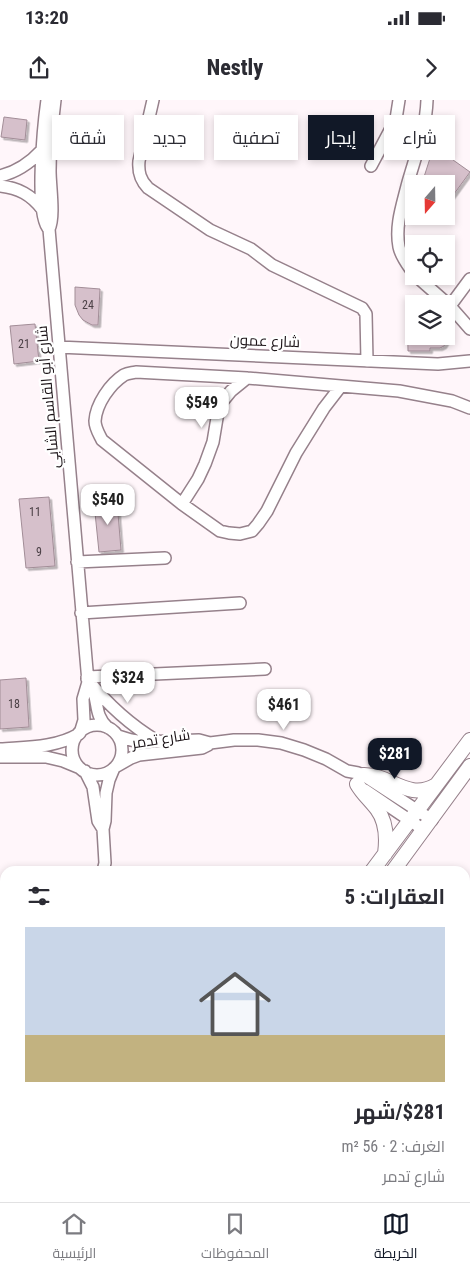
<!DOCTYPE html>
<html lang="ar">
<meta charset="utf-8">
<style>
body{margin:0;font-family:"Roboto Condensed",Cairo,sans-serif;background:#f2f2f3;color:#2b2b33;direction:rtl;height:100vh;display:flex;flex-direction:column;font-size:19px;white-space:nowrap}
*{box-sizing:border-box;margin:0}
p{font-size:16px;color:#7c7c81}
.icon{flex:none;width:28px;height:28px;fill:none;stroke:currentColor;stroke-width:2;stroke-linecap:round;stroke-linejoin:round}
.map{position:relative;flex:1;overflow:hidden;direction:ltr}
.drawer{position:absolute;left:0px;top:766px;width:470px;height:336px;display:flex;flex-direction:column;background:#fff;border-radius:15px 15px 0 0;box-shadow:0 2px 8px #0003;direction:rtl}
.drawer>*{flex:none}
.banner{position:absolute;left:15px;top:15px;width:440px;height:45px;direction:rtl;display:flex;gap:10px}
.needle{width:32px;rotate:200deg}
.buttons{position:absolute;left:405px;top:75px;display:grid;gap:10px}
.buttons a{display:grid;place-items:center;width:50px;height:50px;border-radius:0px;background:#fff;box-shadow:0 2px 8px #0003;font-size:25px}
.price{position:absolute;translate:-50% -42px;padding:0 11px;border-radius:10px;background:#fff;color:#222;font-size:16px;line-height:32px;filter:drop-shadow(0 1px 2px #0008)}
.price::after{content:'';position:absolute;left:50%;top:30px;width:15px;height:11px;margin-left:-8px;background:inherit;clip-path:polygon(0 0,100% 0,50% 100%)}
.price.current{background:#111827;color:#fff}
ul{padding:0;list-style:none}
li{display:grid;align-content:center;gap:10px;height:265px;padding:0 25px}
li+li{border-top:1px solid #e1e1e2}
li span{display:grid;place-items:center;height:155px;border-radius:0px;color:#555}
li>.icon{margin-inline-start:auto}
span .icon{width:90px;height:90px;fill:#fffc;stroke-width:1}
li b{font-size:21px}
h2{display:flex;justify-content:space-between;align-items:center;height:60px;padding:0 25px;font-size:21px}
.tag{padding:0 18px;border-radius:0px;background:#fff;box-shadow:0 2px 8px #0003;font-size:18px;line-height:45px}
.tag.current{background:#111827;color:#fff}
.status{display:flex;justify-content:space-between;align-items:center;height:35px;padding:0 25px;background:#fff;direction:ltr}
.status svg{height:14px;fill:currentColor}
header{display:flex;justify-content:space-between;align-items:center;height:65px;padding:0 25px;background:#fff;font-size:22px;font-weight:800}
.tabs{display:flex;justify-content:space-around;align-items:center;height:70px;border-top:1px solid #e1e1e2;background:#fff;font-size:14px;color:#7c7c81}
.tabs a{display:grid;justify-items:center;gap:2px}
.tabs .current{color:#111827}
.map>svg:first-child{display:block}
</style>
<div class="status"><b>13:20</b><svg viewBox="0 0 49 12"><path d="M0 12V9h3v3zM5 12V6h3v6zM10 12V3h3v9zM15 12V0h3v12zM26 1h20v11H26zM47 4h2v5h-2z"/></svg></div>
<header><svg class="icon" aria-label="forward" viewBox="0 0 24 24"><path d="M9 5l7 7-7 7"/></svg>Nestly<svg class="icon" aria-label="share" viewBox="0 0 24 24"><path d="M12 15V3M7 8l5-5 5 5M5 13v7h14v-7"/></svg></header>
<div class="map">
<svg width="470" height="1102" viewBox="0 0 470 1102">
<defs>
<filter id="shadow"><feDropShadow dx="2.5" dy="2.5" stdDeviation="0" flood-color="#0004"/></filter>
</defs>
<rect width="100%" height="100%" fill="#fff6fa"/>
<path fill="#d6c0cb" stroke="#a28d97" filter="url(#shadow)" d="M4 17 27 20 25 40 1 37Z
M433 49 439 52V50L470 72 446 105V84H429L423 80Z
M75 187 100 189 98 225H92L83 220 79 215 75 205Z
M407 202 414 208V236H447V241L444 246 440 248H430V251H408Z
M35 224 39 261 14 264 10 226Z
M49 397 55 466 26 468 19 399Z
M117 401 121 450 99 452 94 403Z
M26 578 29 627 0 629V580Z"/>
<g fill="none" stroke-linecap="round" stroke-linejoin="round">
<defs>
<path id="minor" d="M47 0C44 21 34 117 49 129
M55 0C52 24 50 47 50 71 50 86 55 117 49 129L88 582 83 599 84 620 80 633
M153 0 139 61C138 72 140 80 148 88L210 130 251 149 272 165 362 208 366 214 367 261
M371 66 396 19 399 0
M0 76C17 72 30 63 42 50
M0 86C19 88 31 95 42 109
M414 174C408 165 401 157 399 147 395 126 402 106 407 86 415 57 426 30 427 0
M416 176 450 206 470 229
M450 206 470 179
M58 247 438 264 470 261
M341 286 324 308 296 353 267 411 258 424 252 431 240 434 229 433 220 431 182 404 102 340C99 334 95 328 95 321 96 304 110 284 124 275 128 273 132 273 136 272L247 278 399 291 452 301 470 308
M182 404 198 379 205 364 213 342 218 312 222 302 231 291 247 278
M77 462 165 458
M81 513 240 503
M87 577 265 569
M87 579C108 605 130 625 157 641
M92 588C99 602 94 615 107 627
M72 650a25 25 0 1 1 50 0a25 25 0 1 1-50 0Z
M118 636 131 640 144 642 199 640 210 643 234 640H258L281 643 304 650 326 659 347 671 358 673 363 675 432 720
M0 649C27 647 55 648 79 634
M0 657H46L63 661 80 668
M117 666 131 658 139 655 202 648 208 645 210 643
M85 671 93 687 98 721 103 729
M365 690 424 730
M103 771 105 763 103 729 105 721 106 693 109 680 114 668
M0 789H5
M465 884 470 878
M0 886 5 885
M465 919 470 920
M465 1040 470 1042
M292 1102 295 1098
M417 1102 419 1098"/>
<path id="major" d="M363 675C390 674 408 702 436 685
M357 684C362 693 370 700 377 709 386 721 387 739 385 754
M372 771 470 640
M393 771 470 666
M129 1102 132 1098
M152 1102 155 1098"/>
</defs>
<use href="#minor" stroke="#96818b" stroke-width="14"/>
<use href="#major" stroke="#96818b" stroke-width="16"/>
<use href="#minor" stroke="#fff" stroke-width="11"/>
<use href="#major" stroke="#fff" stroke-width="14"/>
</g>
<g text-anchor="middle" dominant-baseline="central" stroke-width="4.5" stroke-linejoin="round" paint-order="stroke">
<g font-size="12" fill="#4b4046">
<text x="88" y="205">24</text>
<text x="24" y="244">21</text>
<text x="35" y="412">11</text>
<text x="39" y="452">9</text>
<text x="14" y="604">18</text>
</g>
<g font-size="15" fill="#1d1519" stroke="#fff">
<text transform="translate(265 241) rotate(2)">شارع عمون</text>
<text transform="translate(48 297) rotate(-95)">شارع أبو القاسم الشابي</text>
<text transform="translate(161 639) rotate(-9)">شارع تدمر</text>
</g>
</g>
</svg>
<div class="buttons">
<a><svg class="needle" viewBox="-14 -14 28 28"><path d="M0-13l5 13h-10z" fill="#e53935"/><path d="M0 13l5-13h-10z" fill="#7c7c81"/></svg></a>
<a><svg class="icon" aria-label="locate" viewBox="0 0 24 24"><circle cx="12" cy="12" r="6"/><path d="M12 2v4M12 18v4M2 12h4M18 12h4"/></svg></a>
<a><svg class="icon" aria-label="layers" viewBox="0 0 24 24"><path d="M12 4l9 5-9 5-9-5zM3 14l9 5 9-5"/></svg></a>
</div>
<b class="price" style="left:202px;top:329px">$549</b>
<b class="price" style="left:108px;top:426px">$540</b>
<b class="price" style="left:128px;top:604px">$324</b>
<b class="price" style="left:284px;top:631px">$461</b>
<b class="price current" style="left:395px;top:680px">$281</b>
<div class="banner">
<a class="tag">شراء</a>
<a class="tag current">إيجار</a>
<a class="tag">تصفية</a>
<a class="tag">جديد</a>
<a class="tag">شقة</a>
</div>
<section class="drawer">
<h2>العقارات: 5<svg class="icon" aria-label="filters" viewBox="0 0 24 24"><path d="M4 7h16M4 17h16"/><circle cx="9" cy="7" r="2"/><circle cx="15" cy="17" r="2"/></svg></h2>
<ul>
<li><span style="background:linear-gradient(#c9d6e8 70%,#c2b280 0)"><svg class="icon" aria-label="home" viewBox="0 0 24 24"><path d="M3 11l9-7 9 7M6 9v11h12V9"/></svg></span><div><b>$281/شهر</b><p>الغرف: 2 · 56 m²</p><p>شارع تدمر</p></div></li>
</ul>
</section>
</div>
<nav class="tabs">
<a class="current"><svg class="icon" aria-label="map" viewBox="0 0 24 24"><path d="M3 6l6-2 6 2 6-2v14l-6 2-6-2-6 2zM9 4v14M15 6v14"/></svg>الخريطة</a>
<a><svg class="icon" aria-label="saved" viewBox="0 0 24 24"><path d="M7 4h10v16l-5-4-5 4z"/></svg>المحفوظات</a>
<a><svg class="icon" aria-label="home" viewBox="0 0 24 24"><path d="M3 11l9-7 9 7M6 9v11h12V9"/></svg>الرئيسية</a>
</nav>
